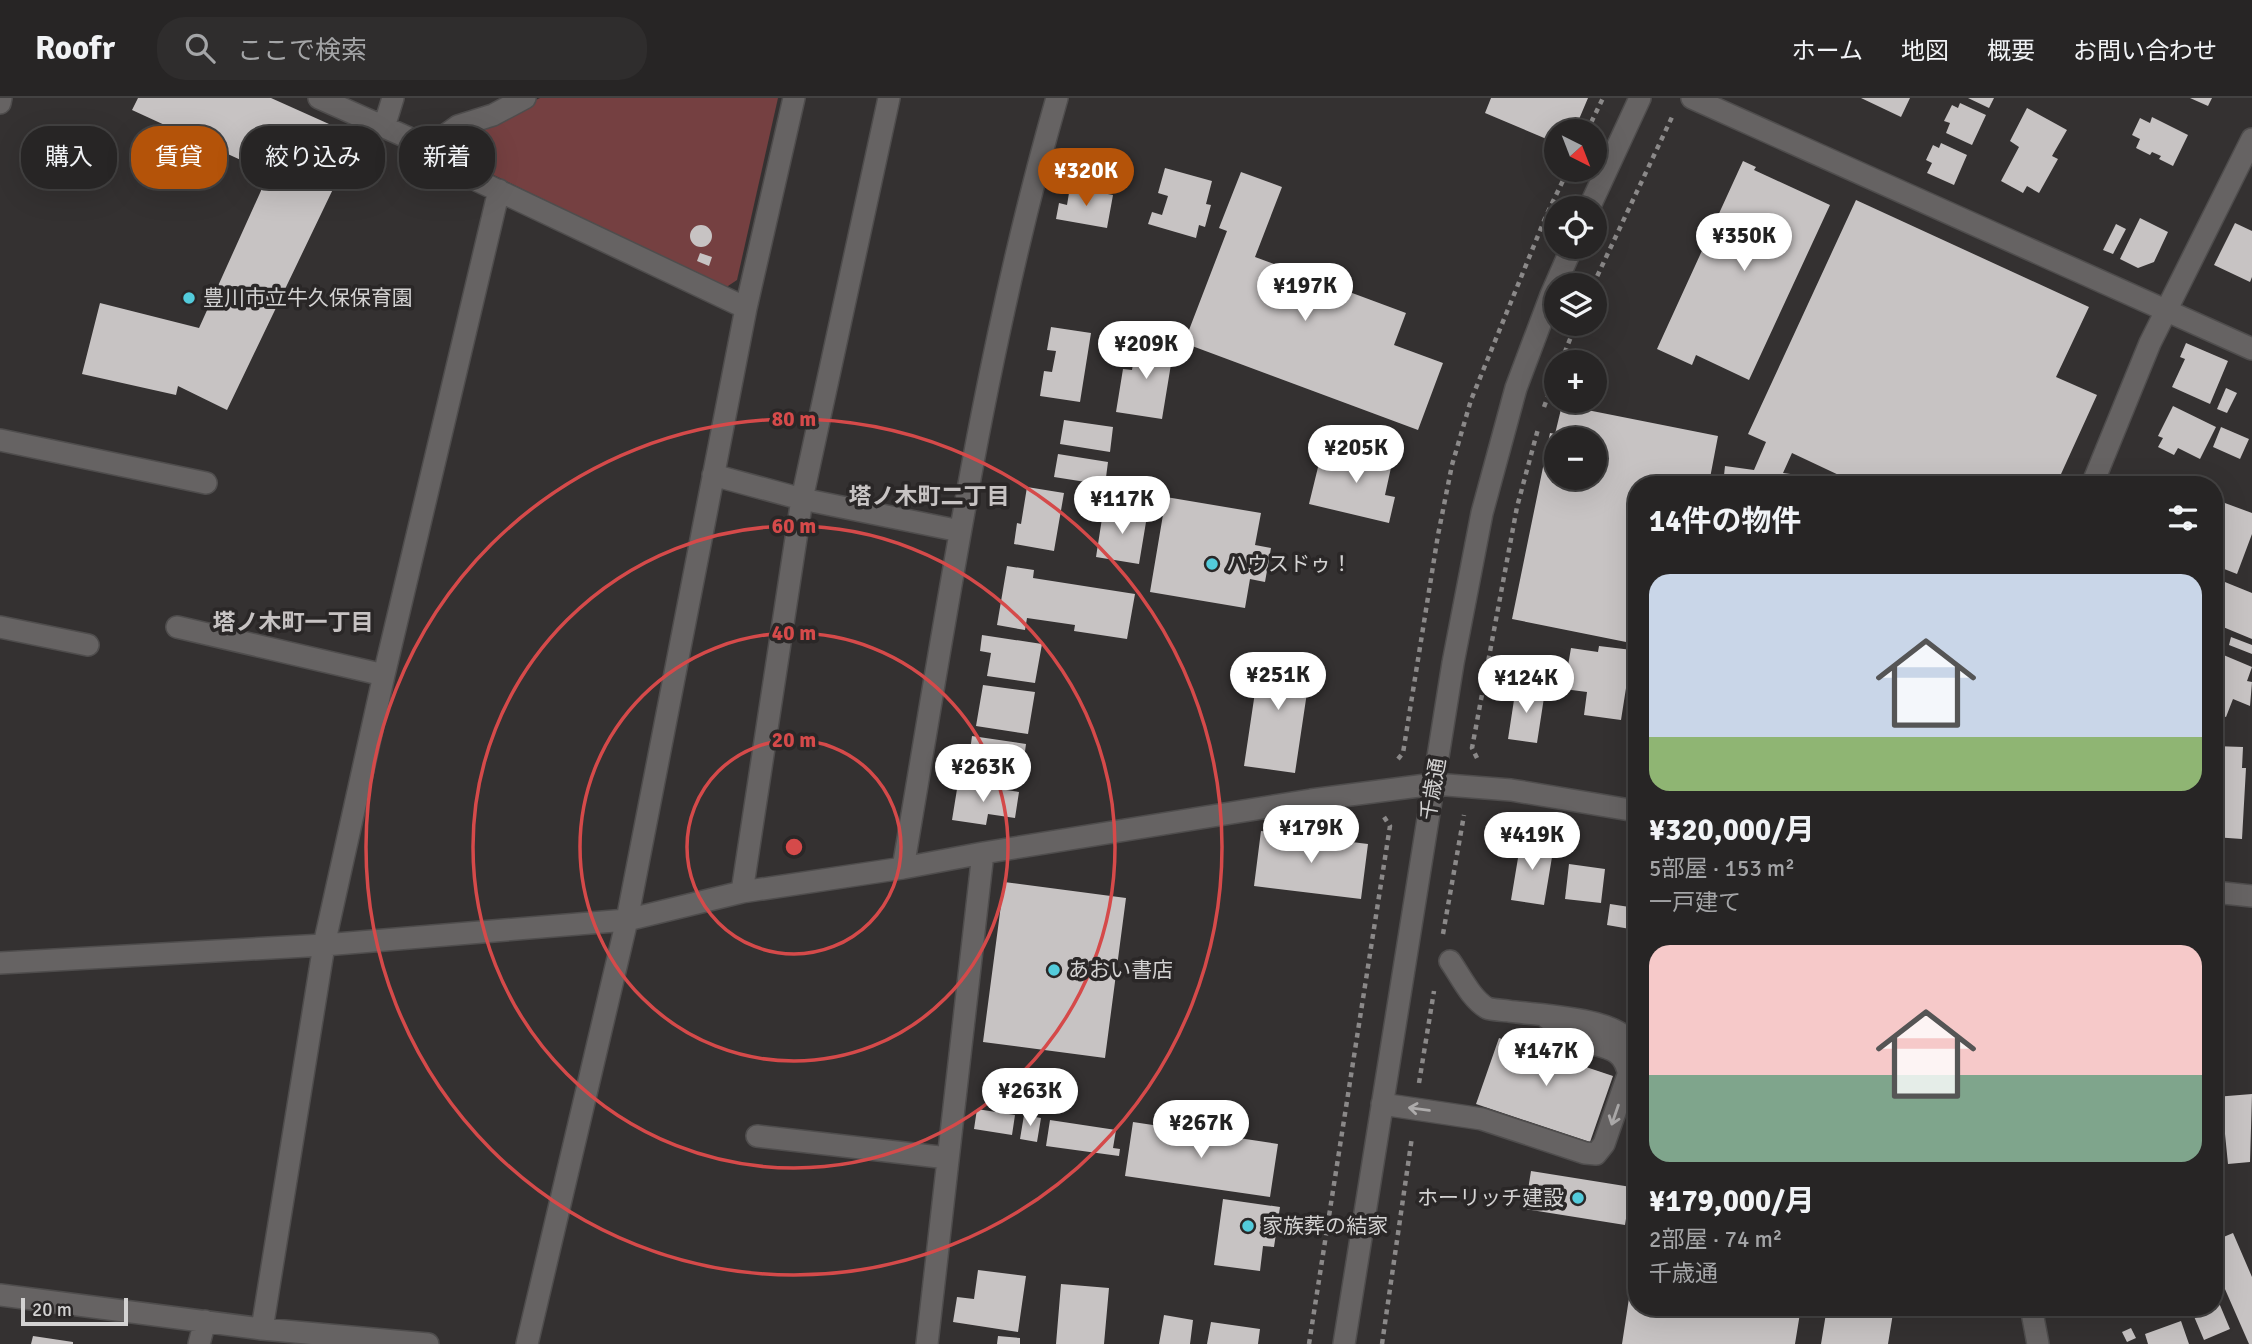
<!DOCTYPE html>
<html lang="ja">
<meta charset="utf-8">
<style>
body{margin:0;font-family:Signika,"Noto Sans JP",sans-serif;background:#2f2d2d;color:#f1f3f6;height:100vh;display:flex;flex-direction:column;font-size:26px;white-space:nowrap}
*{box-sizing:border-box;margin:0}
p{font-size:23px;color:#a4a5a7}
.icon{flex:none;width:38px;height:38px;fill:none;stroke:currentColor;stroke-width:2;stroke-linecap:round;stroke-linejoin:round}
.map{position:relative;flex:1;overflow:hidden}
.panel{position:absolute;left:1628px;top:378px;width:595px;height:840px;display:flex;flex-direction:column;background:#272525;border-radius:28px;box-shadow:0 7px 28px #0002,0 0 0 2px #434242}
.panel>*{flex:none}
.guide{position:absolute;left:21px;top:28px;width:665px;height:63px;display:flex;gap:14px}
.needle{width:46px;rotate:138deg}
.buttons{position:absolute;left:1544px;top:21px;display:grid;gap:14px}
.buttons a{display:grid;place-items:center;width:63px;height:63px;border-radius:50%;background:#272525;box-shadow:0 7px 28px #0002,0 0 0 2px #434242;font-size:35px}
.scale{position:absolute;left:21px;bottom:18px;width:107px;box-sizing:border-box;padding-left:7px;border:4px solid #d3d2d2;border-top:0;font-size:19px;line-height:24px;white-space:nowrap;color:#d3d2d2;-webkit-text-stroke:5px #2a2727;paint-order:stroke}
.price{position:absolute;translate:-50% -60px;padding:0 16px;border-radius:24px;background:#fff;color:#222;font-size:23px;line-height:46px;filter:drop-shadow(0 2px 4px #0008)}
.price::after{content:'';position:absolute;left:50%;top:42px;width:21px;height:16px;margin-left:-10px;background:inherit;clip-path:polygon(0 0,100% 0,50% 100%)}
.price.on{background:#b45309;color:#fff}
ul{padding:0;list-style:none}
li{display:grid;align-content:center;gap:14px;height:371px;padding:0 21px}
li span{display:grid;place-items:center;height:217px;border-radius:21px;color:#555}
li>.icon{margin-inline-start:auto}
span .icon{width:126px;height:126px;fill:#fffc;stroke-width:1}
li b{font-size:30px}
h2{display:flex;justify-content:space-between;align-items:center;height:84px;padding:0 21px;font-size:30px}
.pill{padding:0 24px;border-radius:28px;background:#272525;box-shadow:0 7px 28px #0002,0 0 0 2px #434242;font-size:24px;line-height:63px}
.pill.on{background:#b45309;color:#fff}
header{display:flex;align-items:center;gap:42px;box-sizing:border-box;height:98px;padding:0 35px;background:#272525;border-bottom:2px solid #434242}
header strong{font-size:33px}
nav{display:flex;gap:38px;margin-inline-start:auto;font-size:24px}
.search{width:490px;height:63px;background:#2f2d2d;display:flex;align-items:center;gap:18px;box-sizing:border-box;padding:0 24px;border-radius:28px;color:#a4a5a7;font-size:26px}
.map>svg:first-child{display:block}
</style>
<header>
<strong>Roofr</strong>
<div class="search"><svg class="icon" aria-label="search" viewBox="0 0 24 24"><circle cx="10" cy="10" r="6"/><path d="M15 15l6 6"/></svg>ここで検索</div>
<nav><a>ホーム</a><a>地図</a><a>概要</a><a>お問い合わせ</a></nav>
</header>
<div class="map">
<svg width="2252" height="1246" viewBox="0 0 2252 1246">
<rect width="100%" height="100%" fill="#343131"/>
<path fill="#754041" d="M540 0H778L737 182 725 190 461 61 464 36Z"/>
<path fill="#c7c3c3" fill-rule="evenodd" d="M138 0H271L358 39 227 312 178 288 176 297 82 276 100 205 199 230 269 75 132 12Z
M1491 0H1588L1574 33H1556V45L1485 15Z
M1861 0H1910L1901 19Z
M1968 0H1994L1989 10Z
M2190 0H2212L2208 8Z
M1960 5 1986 17 1972 47 1946 35 1950 25 1944 23 1952 7 1958 10Z
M2027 10 2067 32 2052 58 2058 61 2039 95 2027 88 2023 95 2001 83 2019 49 2010 43Z
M2152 19 2188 37 2173 68 2159 61 2161 58 2152 54 2150 57 2136 50 2140 41 2132 37 2140 20 2150 25Z
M1941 45 1967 57 1954 87 1927 75 1932 65 1926 62 1933 47 1939 50Z
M1080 52 1120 59 1114 92 1065 84 1069 68 1077 69Z
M1743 63 1756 69 1754 72 1830 107 1749 282 1696 257 1692 267 1657 251Z
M1165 70 1212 83 1206 106 1211 107 1205 129 1199 127 1196 140 1148 126 1152 114 1162 117 1168 98 1158 95Z
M1241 74 1282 89 1255 159 1406 215 1394 247 1443 265 1418 332 1184 245 1227 133 1219 130Z
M1070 89 1113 97 1107 130 1056 121 1059 105 1067 107Z
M1856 102 2089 209 2056 279 2097 297 2056 387H1860L1792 355 1783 375 1813 379 1812 387H1723L1725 368 1754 372 1766 344 1748 336Z
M2140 120 2168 134 2154 164 2138 170 2120 161Z
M2235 125 2252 133V179L2250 184 2214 167Z
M2116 126 2126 131 2113 156 2103 152Z
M690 138a11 11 0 1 1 22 0a11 11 0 1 1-22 0Z
M700 155 712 159 709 168 697 163Z
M1051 229 1091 235 1080 304 1040 298 1044 273 1052 274 1056 253 1047 252Z
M1137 242 1174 248 1162 321 1116 314 1123 271 1132 272Z
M2186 245 2228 263 2210 306 2172 289 2185 261 2180 259Z
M2226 290 2237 295 2227 315 2217 311Z
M1562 307 1718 338 1710 380 1718 382 1716 387H1636V546L1512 521 1550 335 1555 336ZM1556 341H1594V380H1556Z
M2173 308 2216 329 2200 361 2178 350 2174 357 2158 349 2163 340 2158 338Z
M1064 322 1113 329 1110 354 1060 346Z
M2221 329 2249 341 2240 361 2213 349Z
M1353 346 1394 356 1385 397 1395 399 1389 425 1309 406 1320 361 1348 367Z
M1058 356 1108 364 1105 387 1054 379Z
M1027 389 1064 395 1054 453 1014 446 1017 425 1021 426Z
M1166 399 1261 415 1255 447 1271 450 1265 484 1250 481 1245 510 1150 494Z
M2214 401 2252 415V436L2237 476 2214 467Z
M1129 409 1148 412 1139 466 1096 459 1103 414 1127 418Z
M1007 468 1034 472 1033 480 1135 496 1127 541 1074 533 1075 527 1027 520 1025 532 997 527Z
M2215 480 2252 495V541L2223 529 2220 536 2214 534Z
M982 537 1042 546 1035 585 987 578 991 555 980 553Z
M2231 539 2252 547V556L2229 547Z
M1599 548 1632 552 1621 622 1584 617 1587 594 1564 591 1571 550 1598 554Z
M2214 553 2252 569 2247 583 2252 584 2250 608 2233 601 2226 619 2214 615Z
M1261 554 1312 561 1295 675 1244 668Z
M983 587 1035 594 1028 636 976 628Z
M1516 589 1545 593 1537 645 1508 641Z
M972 638 1026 646 1021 683 967 675Z
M2214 648 2243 649 2242 670H2246L2242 741 2214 739Z
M958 685 1019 694 1015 720 988 716 986 727 952 722Z
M1261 733 1368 746 1361 801 1254 788Z
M1521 742 1554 747 1544 807 1511 802Z
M1632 763 1636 764V788L1628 786Z
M1569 766 1605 771 1601 805 1565 801Z
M1004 784 1126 800 1105 960 983 944Z
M1610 806 1636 810V832L1607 827Z
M1499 940 1546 956 1551 942 1582 952 1577 966 1613 978 1590 1044 1476 1006Z
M2252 996 2250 1064 2228 1066 2225 1036 2218 1037 2215 999Z
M977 1011 1015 1017 1012 1037 974 1031Z
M1024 1017 1041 1020 1037 1044 1020 1041Z
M1050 1022 1116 1032 1113 1050 1120 1051 1119 1058 1046 1048Z
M1133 1024 1278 1046 1270 1099 1125 1078Z
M1531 1073 1631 1089 1625 1127 1525 1111Z
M2214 1099H2222V1127H2214Z
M1223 1101 1280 1109 1274 1149 1263 1148 1260 1173 1214 1167Z
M2233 1135 2252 1179V1246H2249L2214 1166V1143Z
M1635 1161 1636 1209H1801L1795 1246H1622Z
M978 1172 1026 1178 1018 1234 953 1224 957 1199 974 1201Z
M1061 1186 1109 1190 1104 1246H1056Z
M2214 1193 2230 1231 2204 1242 2190 1209H2214Z
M1827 1209H1894L1888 1246H1821Z
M1164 1217 1193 1222 1190 1246H1159Z
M2181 1223 2189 1246H2148L2145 1236Z
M1211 1224 1260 1231 1258 1246H1207Z
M2131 1230 2136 1240 2127 1244 2122 1234Z
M33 1238 73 1244V1246H31Z
M998 1238 1020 1240V1246H997Z"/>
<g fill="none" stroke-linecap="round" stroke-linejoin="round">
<defs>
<path id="minor" d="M319 0 429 49 453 71 746 210
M1692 0 2252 251
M0 5 1 0
M384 29 393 0
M429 49 458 28 493 17 525 0
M1589 110 1640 0
M0 342 206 385
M713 377 802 401 960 433
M2092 387 2150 245 2252 41
M0 529 88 547
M177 529 384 577
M903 770C947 514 985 250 1057 0
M742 794 802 401 889 0
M2214 794 2252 798
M0 865 324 847 627 822 742 794 903 770 983 755 1311 702 1434 686 1511 692 1636 713
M1547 920C1557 925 1564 933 1574 939 1598 952 1623 943 1629 978
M1382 1006 1482 1021 1585 1055 1596 1056 1604 1046 1636 954C1627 918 1539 918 1508 913 1501 912 1492 912 1487 910 1471 901 1460 877 1450 863
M757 1038 948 1060
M0 1197 262 1231 428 1246
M2031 1209 2038 1246
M262 1231 324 847 384 577 499 92
M199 1246 205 1223
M527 1246 627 822 746 210 794 0
M927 1246 983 755
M1344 1246 1453 565 1482 415 1516 290 1551 197 1572 149"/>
</defs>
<use href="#minor" stroke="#4f4d4d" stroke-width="24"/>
<path stroke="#8b8989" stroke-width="4.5" stroke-dasharray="5 5" stroke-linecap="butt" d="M1587 33 1603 0
M1593 187 1672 19
M1561 264 1576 226
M1544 309 1556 277
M1477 660 1472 650 1517 409 1538 331
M1398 661 1403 655 1438 437 1452 367 1471 302 1546 118 1568 72
M1443 836 1464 717
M1419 985 1434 893
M1309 1246 1390 728 1384 719
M1382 1246 1412 1039"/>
<use href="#minor" stroke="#666363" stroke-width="21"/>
</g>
<defs><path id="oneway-shaft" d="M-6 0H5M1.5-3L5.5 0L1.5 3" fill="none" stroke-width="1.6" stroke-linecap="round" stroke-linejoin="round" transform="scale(1.75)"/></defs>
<g stroke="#adabab">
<use href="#oneway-shaft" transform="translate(1419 1011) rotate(-172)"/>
<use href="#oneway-shaft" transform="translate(1615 1017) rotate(109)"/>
</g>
<g fill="none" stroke="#d54a4a" stroke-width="3.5">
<circle cx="794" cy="749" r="107"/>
<circle cx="794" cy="749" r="214"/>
<circle cx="794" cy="749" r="321"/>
<circle cx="794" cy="749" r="428"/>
</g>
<g fill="#53cbdb" stroke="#2a2727" stroke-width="2.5">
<circle cx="189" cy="200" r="7"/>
<circle cx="1212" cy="466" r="7"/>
<circle cx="1054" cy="872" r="7"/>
<circle cx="1578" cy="1100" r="7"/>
<circle cx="1248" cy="1128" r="7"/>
</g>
<g text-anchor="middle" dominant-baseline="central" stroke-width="7" stroke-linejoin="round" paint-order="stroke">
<g font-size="21" fill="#d3d2d2" stroke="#2a2727" text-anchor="start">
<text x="203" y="200">豊川市立牛久保保育園</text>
<text x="1226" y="466">ハウスドゥ！</text>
<text x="1068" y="872">あおい書店</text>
<text x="1564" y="1100" text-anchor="end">ホーリッチ建設</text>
<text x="1262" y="1128">家族葬の結家</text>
</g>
<g font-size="21" fill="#d3d2d2" stroke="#2a2727">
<text transform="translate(1433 691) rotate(-80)">千歳通</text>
</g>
<g font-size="23" font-weight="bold" fill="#c7c3c3" stroke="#2a2727">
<text x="929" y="398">塔ノ木町二丁目</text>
<text x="293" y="524">塔ノ木町一丁目</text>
</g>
</g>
<circle cx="794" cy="749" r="10" fill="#d54a4a" stroke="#2a2727" stroke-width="3.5"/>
<g font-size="21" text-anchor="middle" font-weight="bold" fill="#d54a4a" stroke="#2a2727" stroke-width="7" stroke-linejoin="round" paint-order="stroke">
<text x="794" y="328">80 m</text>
<text x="794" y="435">60 m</text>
<text x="794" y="542">40 m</text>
<text x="794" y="649">20 m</text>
</g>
</svg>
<div class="buttons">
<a><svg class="needle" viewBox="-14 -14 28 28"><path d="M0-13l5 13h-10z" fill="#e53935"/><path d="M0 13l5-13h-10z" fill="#a4a5a7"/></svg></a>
<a><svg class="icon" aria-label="locate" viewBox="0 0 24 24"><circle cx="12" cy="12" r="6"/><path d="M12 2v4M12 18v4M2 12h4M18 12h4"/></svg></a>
<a><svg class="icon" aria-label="layers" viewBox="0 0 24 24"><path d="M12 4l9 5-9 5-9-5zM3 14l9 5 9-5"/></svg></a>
<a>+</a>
<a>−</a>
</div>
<div class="scale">20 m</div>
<b class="price on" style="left:1086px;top:110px">¥320K</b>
<b class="price" style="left:1744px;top:175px">¥350K</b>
<b class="price" style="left:1305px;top:225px">¥197K</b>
<b class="price" style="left:1146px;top:283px">¥209K</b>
<b class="price" style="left:1356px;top:387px">¥205K</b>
<b class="price" style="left:1122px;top:438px">¥117K</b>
<b class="price" style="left:1278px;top:614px">¥251K</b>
<b class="price" style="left:1526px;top:617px">¥124K</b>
<b class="price" style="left:983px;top:706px">¥263K</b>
<b class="price" style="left:1311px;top:767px">¥179K</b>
<b class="price" style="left:1532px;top:774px">¥419K</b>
<b class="price" style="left:1546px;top:990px">¥147K</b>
<b class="price" style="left:1030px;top:1030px">¥263K</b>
<b class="price" style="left:1201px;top:1062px">¥267K</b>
<div class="guide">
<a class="pill">購入</a>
<a class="pill on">賃貸</a>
<a class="pill">絞り込み</a>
<a class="pill">新着</a>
</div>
<section class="panel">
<h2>14件の物件<svg class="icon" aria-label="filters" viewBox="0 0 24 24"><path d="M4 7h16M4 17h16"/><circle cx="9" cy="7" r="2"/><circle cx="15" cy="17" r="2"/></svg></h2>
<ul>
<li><span style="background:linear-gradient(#c9d6e8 75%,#8fb573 0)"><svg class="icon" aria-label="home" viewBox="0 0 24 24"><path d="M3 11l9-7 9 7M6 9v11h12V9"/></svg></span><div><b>¥320,000/月</b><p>5部屋 · 153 m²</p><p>一戸建て</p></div></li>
<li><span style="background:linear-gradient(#f6c9c9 60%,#7fa58c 0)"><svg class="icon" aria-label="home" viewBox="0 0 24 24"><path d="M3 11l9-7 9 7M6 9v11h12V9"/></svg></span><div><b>¥179,000/月</b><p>2部屋 · 74 m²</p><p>千歳通</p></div></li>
</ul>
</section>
</div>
